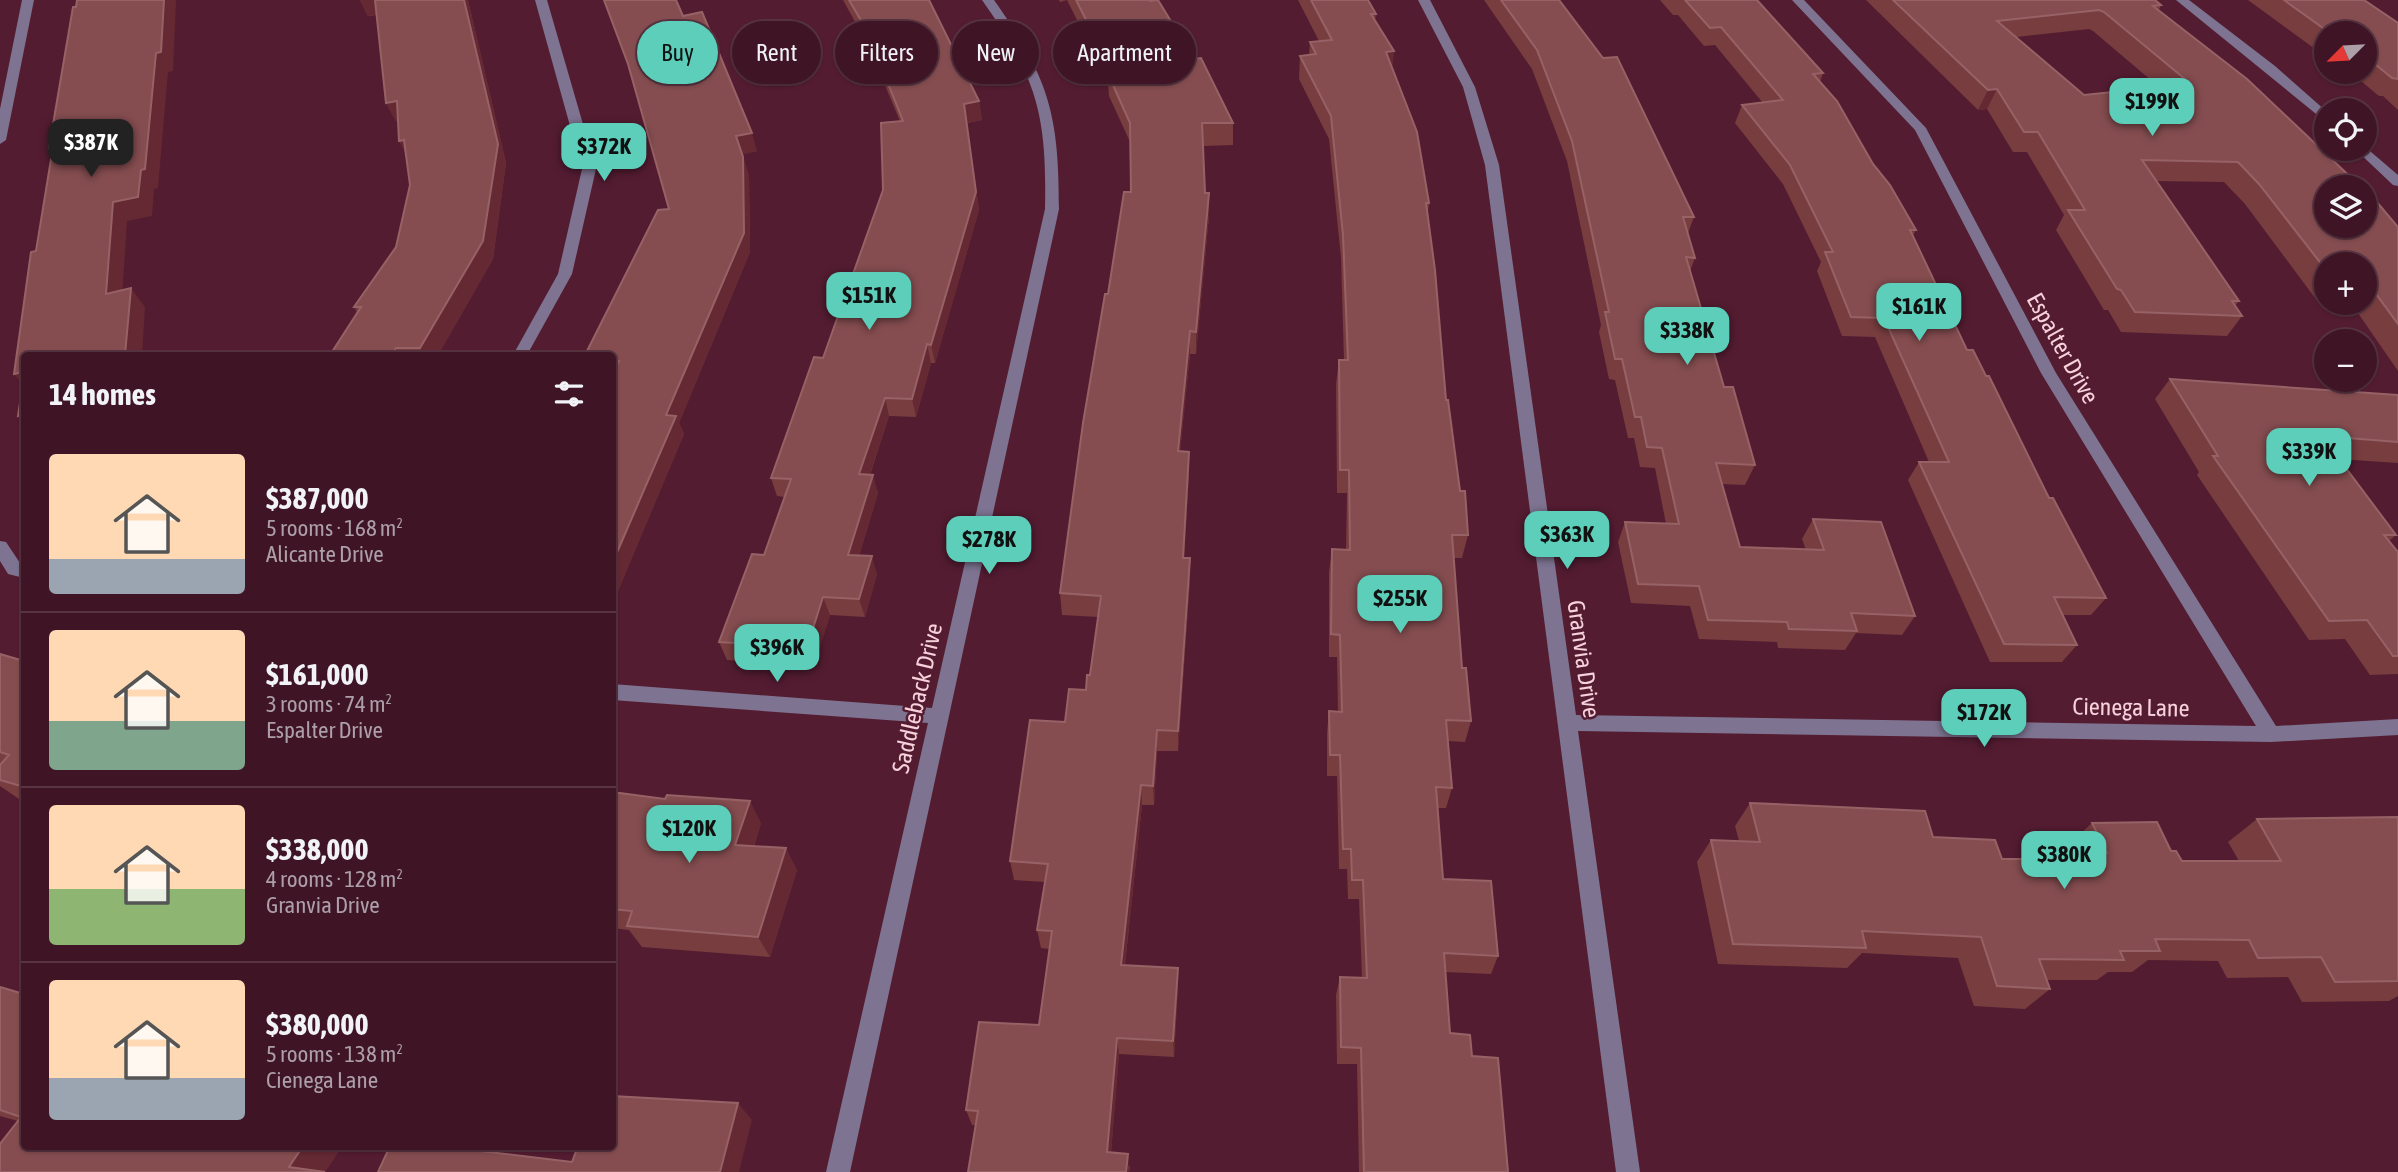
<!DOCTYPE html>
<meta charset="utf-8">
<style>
body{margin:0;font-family:"Asap Condensed",sans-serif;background:#461e2d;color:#f1f3f6;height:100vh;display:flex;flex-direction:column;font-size:26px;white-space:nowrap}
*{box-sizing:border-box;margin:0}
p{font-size:23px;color:#ad9fa7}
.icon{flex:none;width:38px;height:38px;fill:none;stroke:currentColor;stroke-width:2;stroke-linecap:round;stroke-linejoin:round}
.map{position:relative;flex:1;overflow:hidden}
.drawer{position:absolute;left:21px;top:352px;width:595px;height:798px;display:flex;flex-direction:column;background:#3f1525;border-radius:7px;box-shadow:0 2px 5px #0004,0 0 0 2px #583442}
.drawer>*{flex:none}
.banner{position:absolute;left:637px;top:21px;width:665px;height:63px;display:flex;gap:14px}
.needle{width:46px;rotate:246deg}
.controls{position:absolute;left:2314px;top:21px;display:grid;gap:14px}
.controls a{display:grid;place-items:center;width:63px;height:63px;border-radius:50%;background:#3f1525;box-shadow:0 2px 5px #0004,0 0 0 2px #583442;font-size:35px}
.price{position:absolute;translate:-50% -60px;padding:0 16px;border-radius:14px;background:#5cceba;color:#111;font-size:23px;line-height:46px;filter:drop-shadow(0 2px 4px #0008)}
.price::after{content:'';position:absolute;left:50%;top:42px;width:21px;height:16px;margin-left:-10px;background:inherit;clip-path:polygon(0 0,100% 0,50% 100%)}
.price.current{background:#222;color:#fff}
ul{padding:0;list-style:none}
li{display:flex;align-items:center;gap:21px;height:175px;padding:0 28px}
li+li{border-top:2px solid #583442}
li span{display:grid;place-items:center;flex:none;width:196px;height:140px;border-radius:7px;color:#555}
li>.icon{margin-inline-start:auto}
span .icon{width:84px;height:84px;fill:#fffc;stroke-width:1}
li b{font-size:30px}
h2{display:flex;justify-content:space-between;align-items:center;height:84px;padding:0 28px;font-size:30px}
.pill{padding:0 24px;border-radius:32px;background:#3f1525;box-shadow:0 2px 5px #0004,0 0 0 2px #583442;font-size:24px;line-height:63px}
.pill.current{background:#5cceba;color:#111}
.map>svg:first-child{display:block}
</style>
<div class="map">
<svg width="2398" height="1172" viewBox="0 0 2398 1172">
<rect width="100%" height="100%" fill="#541c31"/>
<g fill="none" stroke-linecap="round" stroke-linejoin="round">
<path fill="#7e7492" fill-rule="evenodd" d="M22 0H34L6 140 0 144V109Z
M535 0H547L596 169 572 274 527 355H513L558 274 582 169Z
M982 0H994C1049 78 1059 114 1059 209L850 1172H826L928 723 612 700V684L932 708 1045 209C1047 114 1037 78 982 0Z
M1418 0H1430L1475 87 1499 165 1576 715 2256 726 2041 373 1915 130 1792 0H1804L1926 128 2056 373 2276 726 2398 719V735L2271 742 1578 731 1640 1172H1616L1485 165 1463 87Z
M2176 0H2189L2275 66 2326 111V122Z
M2364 146 2398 175V186L2393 185 2355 149H2364Z
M0 541 6 542 20 563 24 564V578L8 574 0 561Z"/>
</g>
<path fill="#783d3f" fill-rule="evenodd" d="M360 0H468L506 163 493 259 438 355H330L357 312 354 307 396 247 410 185 406 154 398 121H396L386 103 377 15 368 16Z
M843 0H929L979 101 982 120 967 123 979 210 935 363H931L916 417 889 416 870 475 878 493 859 556 877 574 865 617 830 615 814 665 727 660 719 642 764 555 785 497 777 496 771 478 823 358 883 190 900 121 869 47Z
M1059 0H1149L1233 123V145L1203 146 1205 193H1209V216L1196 354H1190L1180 451 1189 452V474L1184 558 1190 580 1178 751H1157L1154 805H1142L1125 965 1178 968V985L1174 1057 1119 1054 1111 1152 1130 1167 1129 1172H968L976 1125H972L966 1110 1039 1025 1049 949 1041 948 1037 930 1045 882 1014 880 1010 861 1065 722 1086 690 1090 675 1098 617 1062 615 1060 593 1108 294 1131 192V144L1109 96 1108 82 1067 0 1060 2Z
M1298 0H1368L1376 14 1375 20 1394 51 1392 67 1429 203 1428 212 1446 400 1468 535 1462 558H1454L1462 668 1471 721 1465 742 1448 741 1452 788 1446 808H1438L1443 879 1498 956 1491 974 1445 972 1450 1033 1472 1056 1508 1172H1359L1357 1064H1337L1336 995 1340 977 1362 978 1359 899H1348L1347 869H1339L1337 776H1327V733L1329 711 1338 712 1337 657H1329V572L1332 549 1346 550 1347 493H1337L1336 384 1339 360H1344L1341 258 1329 139 1299 79 1300 56 1309 55 1310 42 1319 41Z
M1484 0H1559L1694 217 1688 233 1695 258 1690 271 1724 387 1755 465 1745 485 1722 484 1740 547 1806 550 1802 539 1813 519 1915 616 1902 635 1856 633 1845 650 1778 648 1777 642 1699 639 1690 606 1631 603 1618 542 1625 522 1666 524 1655 468 1640 467 1634 438H1628L1615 380 1609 379 1599 332 1601 325 1567 161 1532 69Z
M1660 0H1757L1823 73 1820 82 1916 230 1913 235 1967 350 2106 598 2091 615H2063L2077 645 2062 662H1990L1908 480 1919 462H1929L1875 337 1842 336 1817 271 1821 262 1783 184 1735 123 1742 105 1763 103 1715 45 1704 46 1678 15H1673Z
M1866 0H2155L2161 5 2159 10 2398 227V371L2351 303H2349H2364V264H2326V302H2318L2245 204 2224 182 2156 181 2239 301 2235 306 2242 316 2227 336 2121 332 2108 310H2104L2056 230 2064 215 2027 152H2013L1987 109 1978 110ZM2089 29 2093 31 2159 87 2084 95 2017 37Z
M2248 0H2364L2398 23V110L2383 96H2379L2350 72H2364V33H2326V57Z
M683 16 757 151 742 154 749 176 750 252 679 423 684 434 612 605V355L669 209Z
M2170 379 2398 395V463L2339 459 2396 535 2389 541 2398 552V674L2370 675 2345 639 2309 640 2197 475 2199 472 2155 399Z
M0 654 24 661V801L19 799 0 786Z
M612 792 761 823 754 846 797 870 770 957 642 947 629 930 612 928Z
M1750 803 1933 837 2002 859H2074L2068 845 2092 823 2171 851 2182 861H2239L2228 842 2257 819 2398 817V996L2389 1001 2302 1002 2288 977 2227 978 2218 961 2148 960 2132 972H2108L2097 980H2047L2050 989 2025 1009 1974 1006 1958 958 1862 953 1847 968 1718 964 1697 862 1711 840 1739 841 1735 826Z
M0 987 24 994V1146H342L325 1172H0V1144L18 1121 0 1116Z"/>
<path fill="#642932" d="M164 0H176L173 71 168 72 158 188 154 189 152 216 127 221 121 313 106 294 113 202 141 170 156 53Z
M360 0H377L383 13 368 16Z
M464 0H468L506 163 493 259 438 355H424L420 348Z
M1394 51 1391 74 1386 52Z
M1997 89 1987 109 1978 110 1988 90Z
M397 101 406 119 396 121 386 103Z
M979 101 982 120 967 123 979 210 935 363 931 345 964 104Z
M752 133 757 151 741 155 736 136Z
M404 140 409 160 399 141Z
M743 157 749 176 750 252 679 423 684 434 612 605V564L666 415Z
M1209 193V216L1196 354V332Z
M131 288 145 307 142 355H125Z
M1190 331V354L1178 473V451Z
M927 344 931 363 916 417 912 399Z
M396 348 401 355H392Z
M24 372V386L14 374Z
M885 398 889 416 864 492 859 474Z
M24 414V423L18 416Z
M1189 452V474L1183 579V558Z
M873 475 878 493 854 573 848 555Z
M872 556 877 574 865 617 859 599Z
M1190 558V580L1178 751V731Z
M823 597 830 615 814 665 807 647Z
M1157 730V751L1154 805 1153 786Z
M1141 785 1142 805 1123 982 1121 965Z
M750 801 761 823 747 866 735 845Z
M786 848 797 870 770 957 758 937Z
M1178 968V985L1174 1057 1173 1041Z
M1117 1038 1119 1054 1110 1166 1107 1152Z
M738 1103 752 1120 739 1172H720Z
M303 1146H342L325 1172 289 1167Z
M1128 1154 1129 1172H1126Z"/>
<path fill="#854d50" stroke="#976266" stroke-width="2" fill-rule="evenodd" d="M77 0H164L161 52 156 53 145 169 141 170 138 197 113 202 106 294 131 288 125 355H24V372L14 374 31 252 36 251 53 147 49 148 73 7H76Z
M375 0H464L498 144 483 241 420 348H396L392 355H330L361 307H354L396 247 410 185 404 140 399 141 397 101 386 103Z
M604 0H676L683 16 702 12 752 133 736 136 743 157 744 233 666 415 676 416 612 564V375L619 361H612V355H585L658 210 669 209 628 64Z
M849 0H929L979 101 964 104 976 192 931 345 927 344 912 399 885 398 859 474 873 475 848 555 872 556 859 599 823 597 807 647 719 642 752 554 764 555 791 479 771 478 814 357 823 358 883 190 881 123 903 121 866 29Z
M1076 0H1149L1150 1 1158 0 1194 59 1201 58 1233 123H1202L1205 193H1209L1196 332 1190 331 1178 451 1189 452 1183 558H1190L1178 731 1157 730 1153 786 1141 785 1121 965 1178 968 1173 1041 1117 1038 1107 1152 1128 1154 1126 1172H968L978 1111 966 1110 979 1022 1039 1025 1052 931 1037 930 1048 864 1010 861 1030 720 1065 722 1069 689 1086 690 1087 675H1090L1101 596 1060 593 1083 423 1105 294H1108L1124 192H1131L1130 123 1108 74 1113 73Z
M1311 0H1368L1376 14H1371L1394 51 1386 52 1417 132 1429 203H1426L1435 270 1446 400H1448L1460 491H1465L1468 535H1452L1462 668H1466L1471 721 1446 720 1452 788 1436 787 1443 879 1491 881 1498 956 1444 953 1450 1033 1470 1035 1472 1056 1498 1058 1508 1172H1364L1361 1048 1341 1047 1340 977 1367 978 1363 880H1352L1351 849H1343L1340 755H1330L1329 711 1342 712 1340 635 1331 634 1332 549 1350 550 1349 470H1340L1339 360H1348L1343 235 1331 116 1300 56 1316 54 1310 42 1332 40Z
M1501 0H1559L1603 58 1617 57 1694 217H1683L1695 258 1686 257 1724 387H1733L1755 465 1716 463 1740 547 1824 550 1813 519 1881 522 1915 616 1851 613 1857 631 1789 629 1787 622 1708 620 1699 586 1638 584 1625 522 1679 524 1662 448 1647 447 1641 417H1635L1622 359H1615L1605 312H1609L1572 141 1537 50Z
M1685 0H1757L1823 73 1813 74 1837 101 1873 164 1890 185 1916 230H1910L1967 350H1973L1986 376H1989L2049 498H2053L2106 598 2054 597 2077 645 2004 644 1919 462H1949L1884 318 1851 317 1825 252H1833L1790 165 1742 105 1783 100 1721 27 1710 28Z
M1893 0H2155L2161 5 2153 6 2247 79 2361 187H2326V226H2364V190L2376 201 2398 227V324L2368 283H2364V264H2326V270L2259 184 2238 162 2142 160 2239 301H2232L2242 316 2135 312 2121 290 2117 289 2068 210H2085L2038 132H2024L1997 89 1988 90ZM2099 10 2104 12 2191 84 2084 95 1997 21Z
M2284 0H2364L2398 23V79L2392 78 2364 55V33H2330Z
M24 376V414L18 416Z
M2170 379 2398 395V442L2322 436 2396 535H2384L2398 552V656H2393L2367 620 2329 621 2213 456H2218Z
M0 654 24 661V787L0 780V765L9 755 0 752Z
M612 792 665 799 667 795 750 801 735 845 786 848 758 937 627 926 632 911 612 909Z
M1750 803 1925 811 1933 837 1995 840 2002 859H2103L2100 852 2107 853 2092 823 2157 822 2171 851H2176L2182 861H2281L2257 819 2398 817V981L2335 982 2321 957 2258 958 2249 940 2155 939 2160 951H2120L2124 960 2039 959 2050 989 1997 986 1981 937 1862 931 1866 948 1733 944 1711 840 1760 842Z
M0 987 24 994V1146H303L289 1167 325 1172H0V1144L21 1117 0 1110Z
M612 1096 738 1103 720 1172H378L390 1146H438L572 1162 578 1146H612Z"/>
<g text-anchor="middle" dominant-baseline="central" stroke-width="5" stroke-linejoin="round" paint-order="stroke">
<g font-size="24" fill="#f7d2dc" stroke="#541c31">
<text transform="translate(2063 348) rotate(61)">Espalter Drive</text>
<text transform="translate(1584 659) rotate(82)">Granvia Drive</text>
<text transform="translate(917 698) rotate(-77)">Saddleback Drive</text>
<text transform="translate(2131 707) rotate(1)">Cienega Lane</text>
</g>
</g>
</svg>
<div class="controls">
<a><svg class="needle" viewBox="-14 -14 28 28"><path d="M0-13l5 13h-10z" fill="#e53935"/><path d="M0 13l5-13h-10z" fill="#ad9fa7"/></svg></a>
<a><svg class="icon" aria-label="locate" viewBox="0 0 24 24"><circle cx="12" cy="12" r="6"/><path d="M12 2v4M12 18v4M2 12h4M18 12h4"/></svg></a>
<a><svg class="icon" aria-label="layers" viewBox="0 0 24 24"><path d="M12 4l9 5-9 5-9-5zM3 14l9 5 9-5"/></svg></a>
<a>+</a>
<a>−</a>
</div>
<b class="price" style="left:2152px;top:138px">$199K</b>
<b class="price current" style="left:91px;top:179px">$387K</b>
<b class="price" style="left:604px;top:183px">$372K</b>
<b class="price" style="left:869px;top:332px">$151K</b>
<b class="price" style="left:1919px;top:343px">$161K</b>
<b class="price" style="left:1687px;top:367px">$338K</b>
<b class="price" style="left:2309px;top:488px">$339K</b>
<b class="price" style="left:1567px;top:571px">$363K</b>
<b class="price" style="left:989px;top:576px">$278K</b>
<b class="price" style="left:1400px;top:635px">$255K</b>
<b class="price" style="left:777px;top:684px">$396K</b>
<b class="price" style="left:1984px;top:749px">$172K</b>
<b class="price" style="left:689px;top:865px">$120K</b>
<b class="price" style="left:2064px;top:891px">$380K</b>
<div class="banner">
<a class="pill current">Buy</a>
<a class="pill">Rent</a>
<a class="pill">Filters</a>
<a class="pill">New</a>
<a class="pill">Apartment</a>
</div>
<section class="drawer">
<h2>14 homes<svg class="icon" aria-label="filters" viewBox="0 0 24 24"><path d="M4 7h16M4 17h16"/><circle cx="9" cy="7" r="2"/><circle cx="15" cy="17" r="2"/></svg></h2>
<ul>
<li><span style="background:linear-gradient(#ffd9b3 75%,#9aa5b1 0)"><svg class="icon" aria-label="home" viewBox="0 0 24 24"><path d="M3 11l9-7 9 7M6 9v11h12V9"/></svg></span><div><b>$387,000</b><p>5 rooms · 168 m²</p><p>Alicante Drive</p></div></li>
<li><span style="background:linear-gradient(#ffd9b3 65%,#7fa58c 0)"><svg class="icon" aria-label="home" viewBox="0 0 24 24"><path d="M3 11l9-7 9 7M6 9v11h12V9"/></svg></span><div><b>$161,000</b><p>3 rooms · 74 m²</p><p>Espalter Drive</p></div></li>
<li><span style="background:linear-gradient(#ffd9b3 60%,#8fb573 0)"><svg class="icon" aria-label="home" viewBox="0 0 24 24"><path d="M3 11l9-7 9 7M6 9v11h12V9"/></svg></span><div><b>$338,000</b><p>4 rooms · 128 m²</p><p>Granvia Drive</p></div></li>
<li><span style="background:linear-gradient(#ffd9b3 70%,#9aa5b1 0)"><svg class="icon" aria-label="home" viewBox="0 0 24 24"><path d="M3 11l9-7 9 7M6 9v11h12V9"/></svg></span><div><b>$380,000</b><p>5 rooms · 138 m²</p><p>Cienega Lane</p></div></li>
</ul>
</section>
</div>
